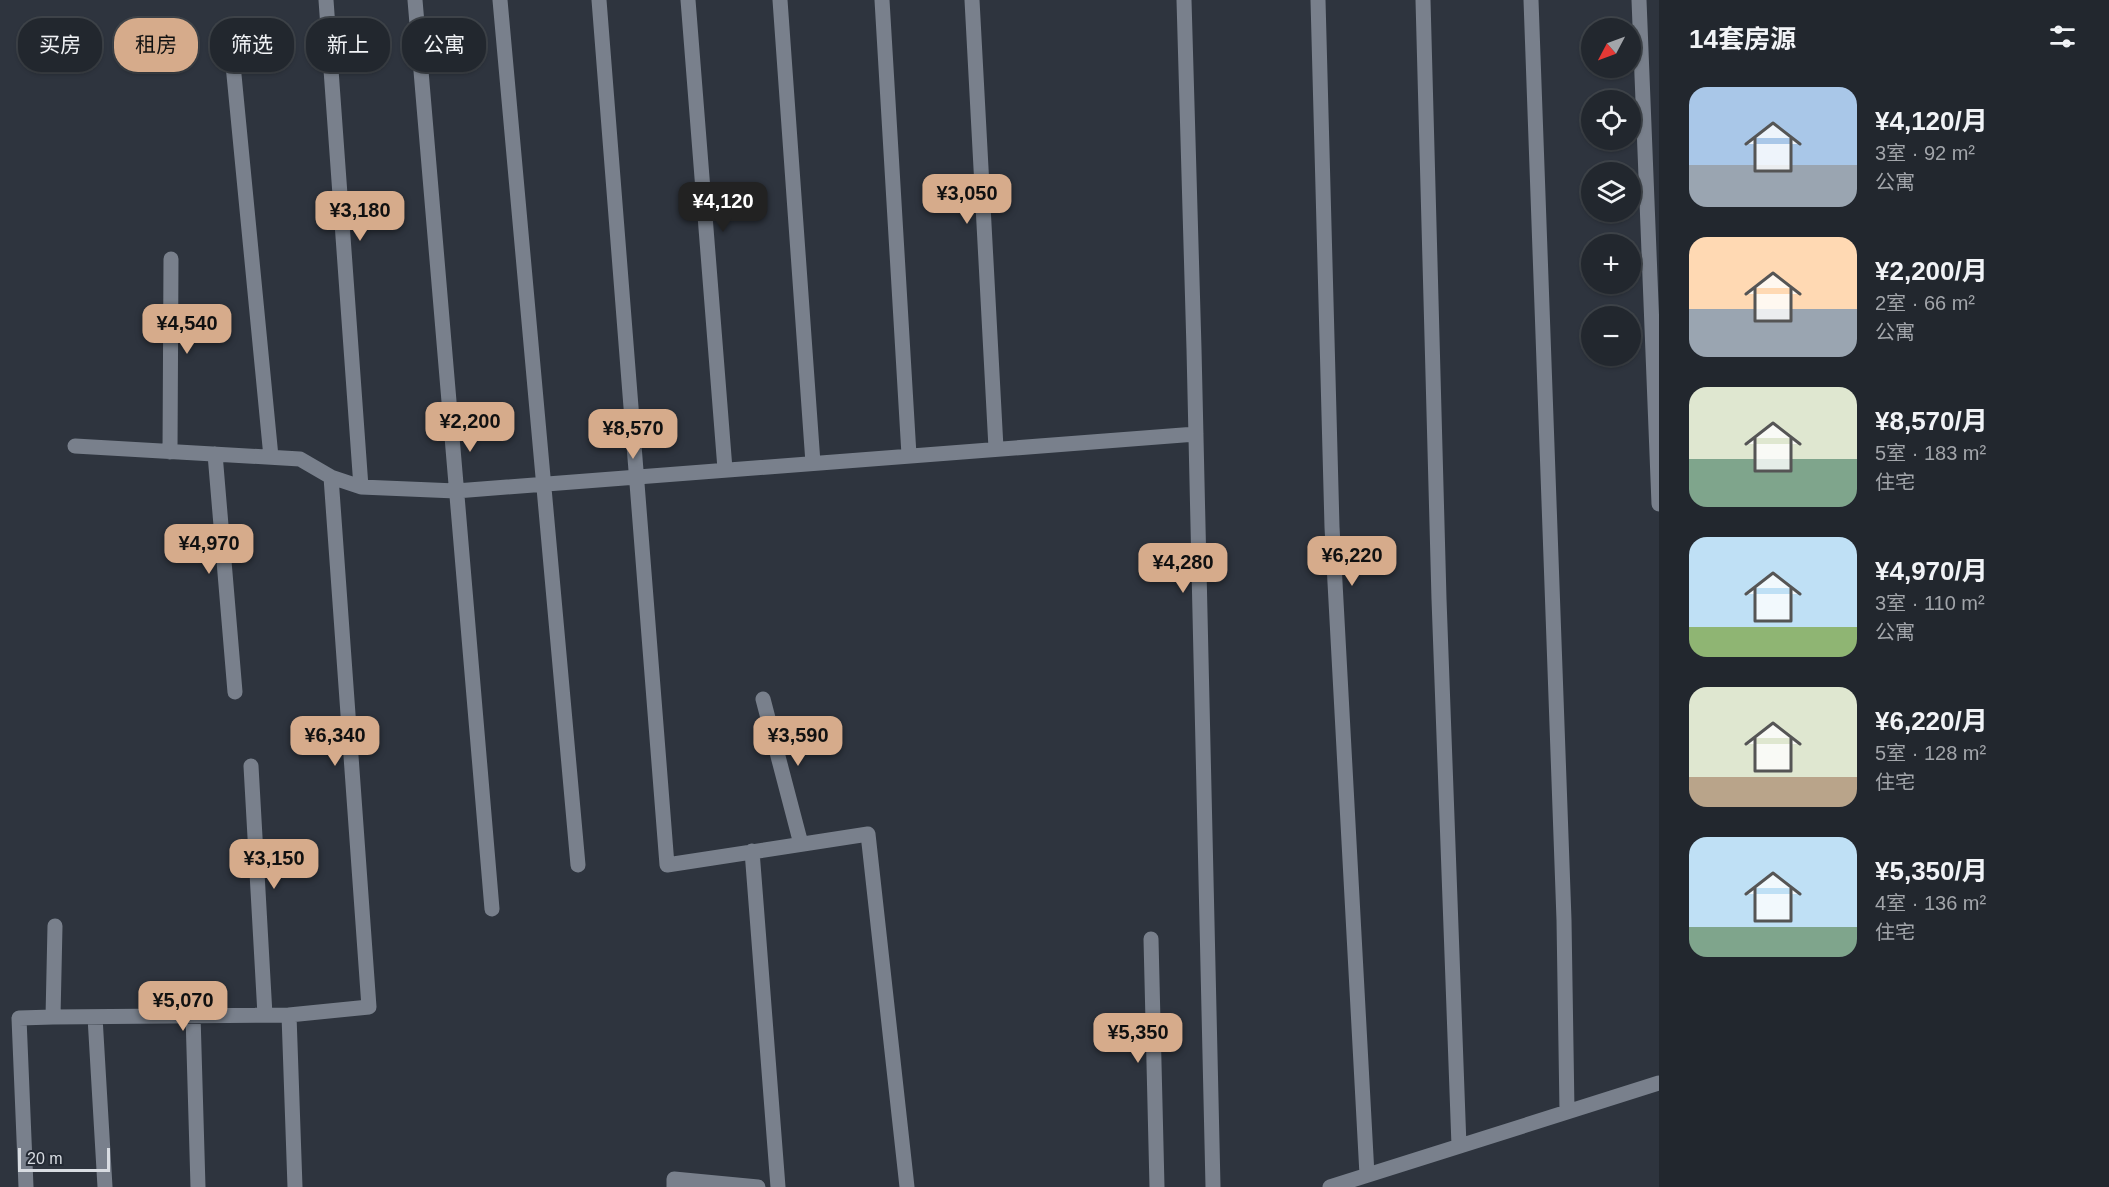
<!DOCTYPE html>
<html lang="zh">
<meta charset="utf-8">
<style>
body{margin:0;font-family:Arial,"Noto Sans SC",sans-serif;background:#2a2f36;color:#f1f3f6;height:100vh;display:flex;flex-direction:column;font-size:22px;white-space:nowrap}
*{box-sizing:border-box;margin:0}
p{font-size:20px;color:#a2a5aa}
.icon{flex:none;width:33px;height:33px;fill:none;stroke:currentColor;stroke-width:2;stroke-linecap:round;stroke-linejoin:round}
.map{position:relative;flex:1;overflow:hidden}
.sheet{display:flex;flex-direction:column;background:#22272e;width:450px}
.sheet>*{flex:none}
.top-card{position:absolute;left:18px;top:18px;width:570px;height:54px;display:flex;gap:12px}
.needle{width:39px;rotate:229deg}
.controls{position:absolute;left:1581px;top:18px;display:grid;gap:12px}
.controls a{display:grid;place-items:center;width:60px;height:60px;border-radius:50%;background:#22272e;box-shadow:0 2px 4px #0004,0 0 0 2px #3f444a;font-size:30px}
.scale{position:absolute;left:18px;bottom:15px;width:92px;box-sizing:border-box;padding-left:6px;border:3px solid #d8dce2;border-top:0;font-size:16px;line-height:21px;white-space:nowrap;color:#d8dce2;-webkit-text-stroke:4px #242a34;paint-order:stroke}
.price{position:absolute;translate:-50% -51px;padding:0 14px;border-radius:12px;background:#d6ab8b;color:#111;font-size:20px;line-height:39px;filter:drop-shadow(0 2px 3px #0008)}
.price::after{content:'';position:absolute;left:50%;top:36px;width:18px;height:14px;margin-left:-9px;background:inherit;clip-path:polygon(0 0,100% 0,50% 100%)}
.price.selected{background:#222;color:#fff}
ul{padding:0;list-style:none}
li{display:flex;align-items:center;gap:18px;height:150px;padding:0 30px}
li span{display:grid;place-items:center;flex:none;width:168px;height:120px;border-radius:18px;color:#555}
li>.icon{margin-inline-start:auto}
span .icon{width:72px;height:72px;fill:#fffc;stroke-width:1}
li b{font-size:26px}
h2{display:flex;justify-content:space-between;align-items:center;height:72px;padding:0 30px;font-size:26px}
.chip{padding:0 21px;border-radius:24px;background:#22272e;box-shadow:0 2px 4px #0004,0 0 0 2px #3f444a;font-size:21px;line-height:54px}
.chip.selected{background:#d6ab8b;color:#111}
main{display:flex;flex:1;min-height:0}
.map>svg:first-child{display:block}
</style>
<main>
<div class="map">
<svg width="1659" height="1187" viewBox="0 0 1659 1187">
<rect width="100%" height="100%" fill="#2e343e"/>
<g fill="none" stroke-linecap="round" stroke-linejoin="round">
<path stroke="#79808c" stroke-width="15" d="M326 0 361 487
M415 0 492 909
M500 0 578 865
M599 0 667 865 868 834 907 1187
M688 0 725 469
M780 0 813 463
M882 0 909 455
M972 0 996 448
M1184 0 1194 349 1213 1187
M1318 0 1332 527 1367 1175
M1423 0 1439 599 1459 1146
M1531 0 1564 920 1567 1111
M1639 0 1659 504
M231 44 271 457
M75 446 300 459 331 477 361 487 456 491 1196 434
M170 452 171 259
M215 454 235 692
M763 699 801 844
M251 766 265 1015
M752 851 778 1187
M55 926 53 1017 289 1015 295 1187
M1151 939 1157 1187
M193 1015 198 1187
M289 1015 369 1007 331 477
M95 1017 105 1187
M26 1187 19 1018 53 1017
M674 1187V1179L758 1187
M1330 1187 1659 1083"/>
</g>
</svg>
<div class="controls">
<a><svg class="needle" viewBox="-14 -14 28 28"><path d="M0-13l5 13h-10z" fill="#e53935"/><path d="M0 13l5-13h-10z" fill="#a2a5aa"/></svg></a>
<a><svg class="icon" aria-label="locate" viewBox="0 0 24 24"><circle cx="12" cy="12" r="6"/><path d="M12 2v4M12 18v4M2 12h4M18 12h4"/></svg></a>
<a><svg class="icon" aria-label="layers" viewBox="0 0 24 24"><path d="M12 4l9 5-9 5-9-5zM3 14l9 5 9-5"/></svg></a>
<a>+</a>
<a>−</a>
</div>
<div class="scale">20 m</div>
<b class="price" style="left:967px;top:225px">¥3,050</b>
<b class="price selected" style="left:723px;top:233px">¥4,120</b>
<b class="price" style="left:360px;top:242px">¥3,180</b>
<b class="price" style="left:187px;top:355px">¥4,540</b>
<b class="price" style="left:470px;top:453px">¥2,200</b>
<b class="price" style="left:633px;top:460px">¥8,570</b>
<b class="price" style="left:209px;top:575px">¥4,970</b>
<b class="price" style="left:1352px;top:587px">¥6,220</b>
<b class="price" style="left:1183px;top:594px">¥4,280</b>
<b class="price" style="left:335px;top:767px">¥6,340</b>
<b class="price" style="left:798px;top:767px">¥3,590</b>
<b class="price" style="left:274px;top:890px">¥3,150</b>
<b class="price" style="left:183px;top:1032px">¥5,070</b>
<b class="price" style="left:1138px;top:1064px">¥5,350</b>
<div class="top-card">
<a class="chip">买房</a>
<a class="chip selected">租房</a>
<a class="chip">筛选</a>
<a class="chip">新上</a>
<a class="chip">公寓</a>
</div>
</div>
<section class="sheet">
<h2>14套房源<svg class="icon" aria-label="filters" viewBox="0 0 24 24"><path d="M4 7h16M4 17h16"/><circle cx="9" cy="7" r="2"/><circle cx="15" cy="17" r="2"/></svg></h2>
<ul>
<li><span style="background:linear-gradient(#a9c7e8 65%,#9aa5b1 0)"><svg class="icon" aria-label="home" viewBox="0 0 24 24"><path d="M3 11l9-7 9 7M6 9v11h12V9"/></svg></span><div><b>¥4,120/月</b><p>3室 · 92 m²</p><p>公寓</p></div></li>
<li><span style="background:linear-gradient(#ffd9b3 60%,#9aa5b1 0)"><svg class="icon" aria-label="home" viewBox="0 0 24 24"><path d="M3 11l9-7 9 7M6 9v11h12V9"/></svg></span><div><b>¥2,200/月</b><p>2室 · 66 m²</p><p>公寓</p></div></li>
<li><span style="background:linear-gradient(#dfe7d0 60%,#7fa58c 0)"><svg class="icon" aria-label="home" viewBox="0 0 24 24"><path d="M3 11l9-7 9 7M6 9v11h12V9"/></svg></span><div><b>¥8,570/月</b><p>5室 · 183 m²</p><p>住宅</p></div></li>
<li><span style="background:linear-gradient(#bfe0f5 75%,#8fb573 0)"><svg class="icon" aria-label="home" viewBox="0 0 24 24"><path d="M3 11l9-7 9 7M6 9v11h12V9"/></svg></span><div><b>¥4,970/月</b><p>3室 · 110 m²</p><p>公寓</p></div></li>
<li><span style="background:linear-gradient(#dfe7d0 75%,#b9a48a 0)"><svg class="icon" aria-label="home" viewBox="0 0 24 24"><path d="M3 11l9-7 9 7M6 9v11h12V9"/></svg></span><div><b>¥6,220/月</b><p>5室 · 128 m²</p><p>住宅</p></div></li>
<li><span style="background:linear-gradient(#bfe0f5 75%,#7fa58c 0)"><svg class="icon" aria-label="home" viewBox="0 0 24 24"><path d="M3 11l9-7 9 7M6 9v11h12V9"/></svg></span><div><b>¥5,350/月</b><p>4室 · 136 m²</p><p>住宅</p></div></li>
</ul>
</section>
</main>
